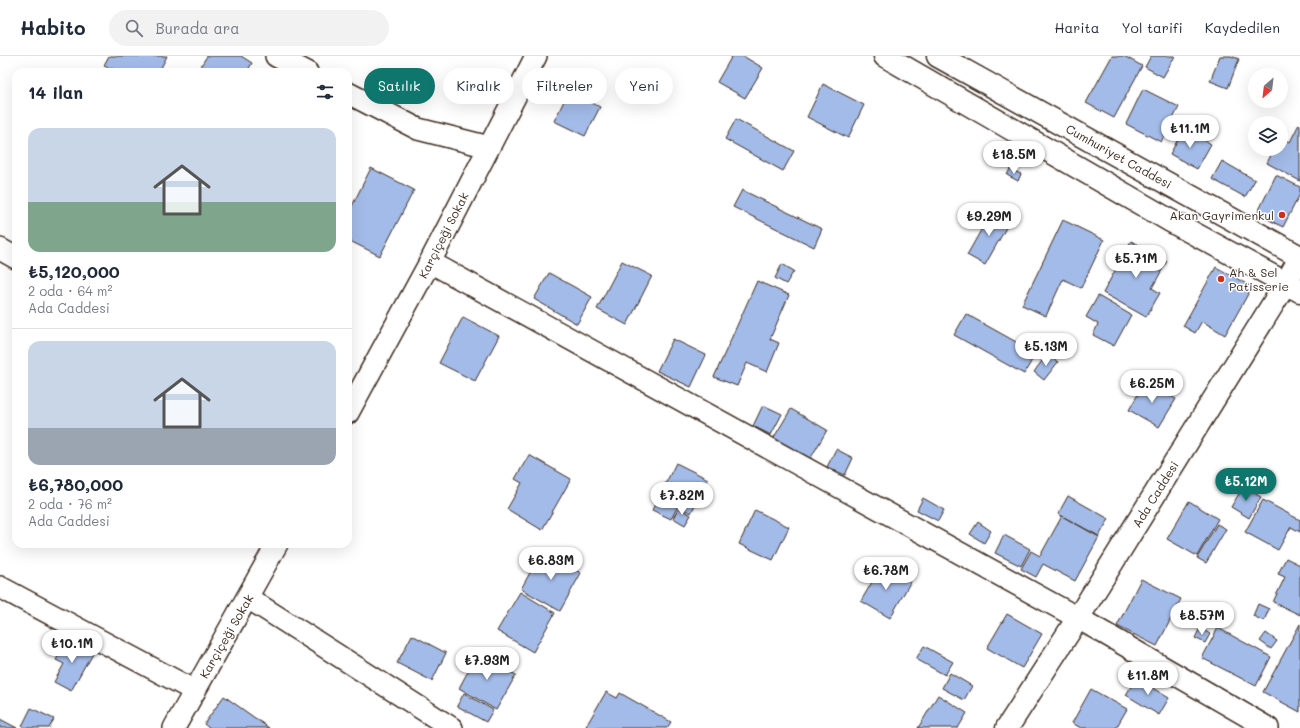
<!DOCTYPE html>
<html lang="tr">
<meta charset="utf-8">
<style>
body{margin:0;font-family:Mali,sans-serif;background:#f2f2f3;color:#1f2937;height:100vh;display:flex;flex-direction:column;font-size:15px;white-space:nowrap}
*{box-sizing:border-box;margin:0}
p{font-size:13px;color:#747a83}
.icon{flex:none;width:22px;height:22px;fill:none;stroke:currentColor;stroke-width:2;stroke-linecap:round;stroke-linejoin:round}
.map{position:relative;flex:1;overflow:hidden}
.sheet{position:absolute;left:12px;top:12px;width:340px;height:480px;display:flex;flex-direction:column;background:#fff;border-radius:12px;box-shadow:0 4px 16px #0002}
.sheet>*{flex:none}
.banner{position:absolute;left:364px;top:12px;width:380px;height:36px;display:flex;gap:8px}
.needle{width:26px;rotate:208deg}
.fabs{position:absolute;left:1248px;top:12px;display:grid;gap:8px}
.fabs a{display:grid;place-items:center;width:40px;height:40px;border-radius:50%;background:#fff;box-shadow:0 4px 16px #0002;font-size:20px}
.price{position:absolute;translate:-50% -34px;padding:0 9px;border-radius:14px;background:#fff;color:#222;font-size:13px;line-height:26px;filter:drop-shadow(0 1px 2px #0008)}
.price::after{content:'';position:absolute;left:50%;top:24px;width:12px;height:9px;margin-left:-6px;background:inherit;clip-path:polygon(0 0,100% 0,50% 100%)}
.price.current{background:#0f766e;color:#fff}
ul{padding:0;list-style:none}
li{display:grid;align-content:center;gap:8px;height:212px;padding:0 16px}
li+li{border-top:1px solid #e0e1e3}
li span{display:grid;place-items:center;height:124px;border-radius:12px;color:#555}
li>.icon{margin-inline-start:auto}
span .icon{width:72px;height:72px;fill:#fffc;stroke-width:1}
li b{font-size:17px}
h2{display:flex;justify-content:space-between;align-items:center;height:48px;padding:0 16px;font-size:17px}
.tag{padding:0 14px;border-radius:18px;background:#fff;box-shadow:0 4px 16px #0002;font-size:14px;line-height:36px}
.tag.current{background:#0f766e;color:#fff}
header{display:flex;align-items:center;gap:24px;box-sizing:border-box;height:56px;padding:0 20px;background:#fff;border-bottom:1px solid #e0e1e3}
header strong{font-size:19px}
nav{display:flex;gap:22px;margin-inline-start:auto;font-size:14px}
.search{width:280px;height:36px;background:#f2f2f3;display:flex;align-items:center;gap:10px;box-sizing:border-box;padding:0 14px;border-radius:22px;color:#747a83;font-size:15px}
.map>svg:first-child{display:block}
</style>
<header>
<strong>Habito</strong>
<div class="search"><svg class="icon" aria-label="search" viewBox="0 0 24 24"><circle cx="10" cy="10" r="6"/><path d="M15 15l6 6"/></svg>Burada ara</div>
<nav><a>Harita</a><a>Yol tarifi</a><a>Kaydedilen</a></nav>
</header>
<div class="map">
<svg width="1300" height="672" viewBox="0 0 1300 672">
<rect width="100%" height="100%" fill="#fff"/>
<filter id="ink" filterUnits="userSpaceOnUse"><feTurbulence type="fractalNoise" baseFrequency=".025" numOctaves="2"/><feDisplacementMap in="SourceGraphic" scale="8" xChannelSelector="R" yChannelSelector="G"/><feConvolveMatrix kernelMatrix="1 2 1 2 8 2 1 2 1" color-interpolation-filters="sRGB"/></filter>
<g filter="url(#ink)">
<path fill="#a3bbe8" stroke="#3b2a1e" d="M109 0H167L159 16H119L104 9Z
M207 0H241L252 7 247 16H197Z
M732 0H743L763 12 745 42 717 26Z
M1112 0H1124L1142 10 1114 62 1086 47Z
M1151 0H1175L1163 21 1145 11Z
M1220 0H1231L1239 3 1228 32 1210 25Z
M823 28 864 49 848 82 807 61Z
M1143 33 1179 51 1161 86 1126 68Z
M569 35 600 51 585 80 554 65Z
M736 63 794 95 783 115 725 83Z
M1299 68 1300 69V125L1267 107 1274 93H1281V81L1290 86Z
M1184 72 1211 88 1197 113 1170 98Z
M1222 105 1255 124 1245 141 1212 123Z
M371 112 414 134 380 200 348 184V158Z
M1010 113 1021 118 1018 125 1007 119Z
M1276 119 1300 131V138L1283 171 1257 158Z
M742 134 822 173 814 191 733 151Z
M993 153 1011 163 985 209 967 199Z
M1063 164 1104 184 1081 232 1063 223 1046 260 1022 249Z
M1131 185 1167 205 1152 232 1160 237 1146 261 1103 237Z
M622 205 652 220 627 269 597 253Z
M782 208 794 215 786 228 775 222Z
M1216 211 1252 231 1225 279 1202 265 1195 277 1183 270Z
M549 217 592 241 577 268 534 243Z
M757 225 789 239 770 283 779 287 767 316 747 307 737 330 714 321Z
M1098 240 1131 259 1114 290 1093 279 1098 268 1086 261Z
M966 258 1036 297 1024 318 954 279Z
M463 261 499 280 475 325 439 307Z
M673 283 706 299 691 331 657 315Z
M1047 298 1058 306 1044 324 1034 316Z
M1145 326 1176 343 1159 371 1129 354Z
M763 349 782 358 771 379 753 370Z
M791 353 827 374 809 405 773 383Z
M836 393 853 402 845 419 827 411Z
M529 399 571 423 542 474 507 453 522 427 515 423Z
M676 407 708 423 691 457 678 450 671 463 652 454Z
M1243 431 1261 441 1249 462 1231 451Z
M1068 440 1109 463 1099 480 1058 458Z
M923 442 944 454 938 465 917 454Z
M1263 444 1300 464V476L1291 471 1278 494 1245 476Z
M1189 445 1218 463 1197 500 1167 483Z
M679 452 691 459 685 469 673 462Z
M755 454 789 471 773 504 739 488Z
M1062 460 1099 481 1075 525 1043 508 1036 521 1021 513 1031 495 1040 500Z
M978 466 991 475 984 487 970 478Z
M1217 468 1226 473 1206 507 1197 502Z
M1004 479 1030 493 1021 510 995 497Z
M542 495 581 517 560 555 521 533Z
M1286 502 1300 509V559L1273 546 1285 521 1278 518Z
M882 509 911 525 890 562 861 545Z
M1141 523 1181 543 1157 590 1117 570Z
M520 536 555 557 533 596 497 575Z
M1258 548 1269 553 1264 565 1253 560Z
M1007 558 1042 578 1022 612 987 592Z
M1300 568V656L1263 636Z
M1200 572 1210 578 1205 587 1195 582Z
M1218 572 1271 601 1256 630 1202 602Z
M1266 577 1277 585 1271 593 1260 585Z
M412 579 446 597 432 625 397 607Z
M68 583 92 597 71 635 54 626 64 608 56 604Z
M924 590 953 606 945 619 916 603Z
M478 597 516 619 496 654 459 632Z
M950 617 972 630 964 644 942 632Z
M1136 622 1169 642 1159 659 1126 639Z
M1091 633 1127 653 1116 672H1081L1072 667Z
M606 636 617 642 620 637 671 666 667 672H585Z
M464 637 493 654 486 666 457 650Z
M938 639 967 657 958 672H918Z
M224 640 269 672H209L204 668Z
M31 652 54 663 49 672H26L22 670Z
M0 663 17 672H0Z"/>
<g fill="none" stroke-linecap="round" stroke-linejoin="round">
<defs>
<path id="minor" d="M276 0 307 16
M348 37 418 73 489 91
M0 193 16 202
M430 206 1078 562 1268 672
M348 357 430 206 536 0
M0 531 195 635
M248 542 452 672
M174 672 277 488"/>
<path id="secondary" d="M1007 672 1078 562 1286 227 1300 202"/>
<path id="primary" d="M885 0 1169 164 1300 235
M938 0 1300 201"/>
</defs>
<use href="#minor" stroke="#3b2a1e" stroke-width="24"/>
<use href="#secondary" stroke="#3b2a1e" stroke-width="25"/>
<use href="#primary" stroke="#3b2a1e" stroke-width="25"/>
<use href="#minor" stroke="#fff" stroke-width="21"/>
<use href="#secondary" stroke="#fff" stroke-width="22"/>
<use href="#primary" stroke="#fff" stroke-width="22"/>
</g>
</g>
<g fill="#c8321e" stroke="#fff" stroke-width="1.5">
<circle cx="1282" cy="159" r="4"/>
<circle cx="1221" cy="223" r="4"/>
</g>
<g text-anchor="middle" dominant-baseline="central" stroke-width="3" stroke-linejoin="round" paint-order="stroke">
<g font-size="12" fill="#3b2a1e" stroke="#fff">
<text transform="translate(1119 100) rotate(29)">Cumhuriyet Caddesi</text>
<text transform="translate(443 179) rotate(-63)">Karçiçeği Sokak</text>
<text transform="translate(1155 438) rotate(-58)">Ada Caddesi</text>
<text transform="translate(226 580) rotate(-60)">Karçiçeği Sokak</text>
</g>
<g font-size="12" fill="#3b2a1e" stroke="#fff" text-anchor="end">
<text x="1274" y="159">Akan Gayrimenkul</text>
<text x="1229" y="216" text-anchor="start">Ah &amp; Sel<tspan x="1229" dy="14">Patisserie</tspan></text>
</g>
</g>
</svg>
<div class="fabs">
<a><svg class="needle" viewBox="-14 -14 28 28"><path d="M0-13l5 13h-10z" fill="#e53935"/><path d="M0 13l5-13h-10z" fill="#747a83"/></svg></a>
<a><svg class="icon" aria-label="layers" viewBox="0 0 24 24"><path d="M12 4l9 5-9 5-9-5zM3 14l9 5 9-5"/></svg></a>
</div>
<b class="price" style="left:1190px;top:93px">₺11.1M</b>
<b class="price" style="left:1014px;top:119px">₺18.5M</b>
<b class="price" style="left:989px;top:181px">₺9.29M</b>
<b class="price" style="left:1136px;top:223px">₺5.71M</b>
<b class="price" style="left:1046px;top:311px">₺5.13M</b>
<b class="price" style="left:1152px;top:348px">₺6.25M</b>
<b class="price current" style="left:1246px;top:446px">₺5.12M</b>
<b class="price" style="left:682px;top:460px">₺7.82M</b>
<b class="price" style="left:551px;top:525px">₺6.83M</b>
<b class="price" style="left:886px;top:535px">₺6.78M</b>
<b class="price" style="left:1202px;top:580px">₺8.57M</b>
<b class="price" style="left:72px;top:608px">₺10.1M</b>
<b class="price" style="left:487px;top:625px">₺7.93M</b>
<b class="price" style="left:1148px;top:640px">₺11.8M</b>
<div class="banner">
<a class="tag current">Satılık</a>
<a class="tag">Kiralık</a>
<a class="tag">Filtreler</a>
<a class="tag">Yeni</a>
</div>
<section class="sheet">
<h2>14 ilan<svg class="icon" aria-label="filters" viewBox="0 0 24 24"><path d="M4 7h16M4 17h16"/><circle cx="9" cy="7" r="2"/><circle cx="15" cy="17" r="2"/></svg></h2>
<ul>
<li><span style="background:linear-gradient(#c9d6e8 60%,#7fa58c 0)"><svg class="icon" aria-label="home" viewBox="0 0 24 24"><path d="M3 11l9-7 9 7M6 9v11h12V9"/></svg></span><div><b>₺5,120,000</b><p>2 oda · 64 m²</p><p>Ada Caddesi</p></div></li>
<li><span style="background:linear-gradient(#c9d6e8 70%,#9aa5b1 0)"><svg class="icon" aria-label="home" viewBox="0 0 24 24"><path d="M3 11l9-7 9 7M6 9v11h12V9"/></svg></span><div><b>₺6,780,000</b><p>2 oda · 76 m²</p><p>Ada Caddesi</p></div></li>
</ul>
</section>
</div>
